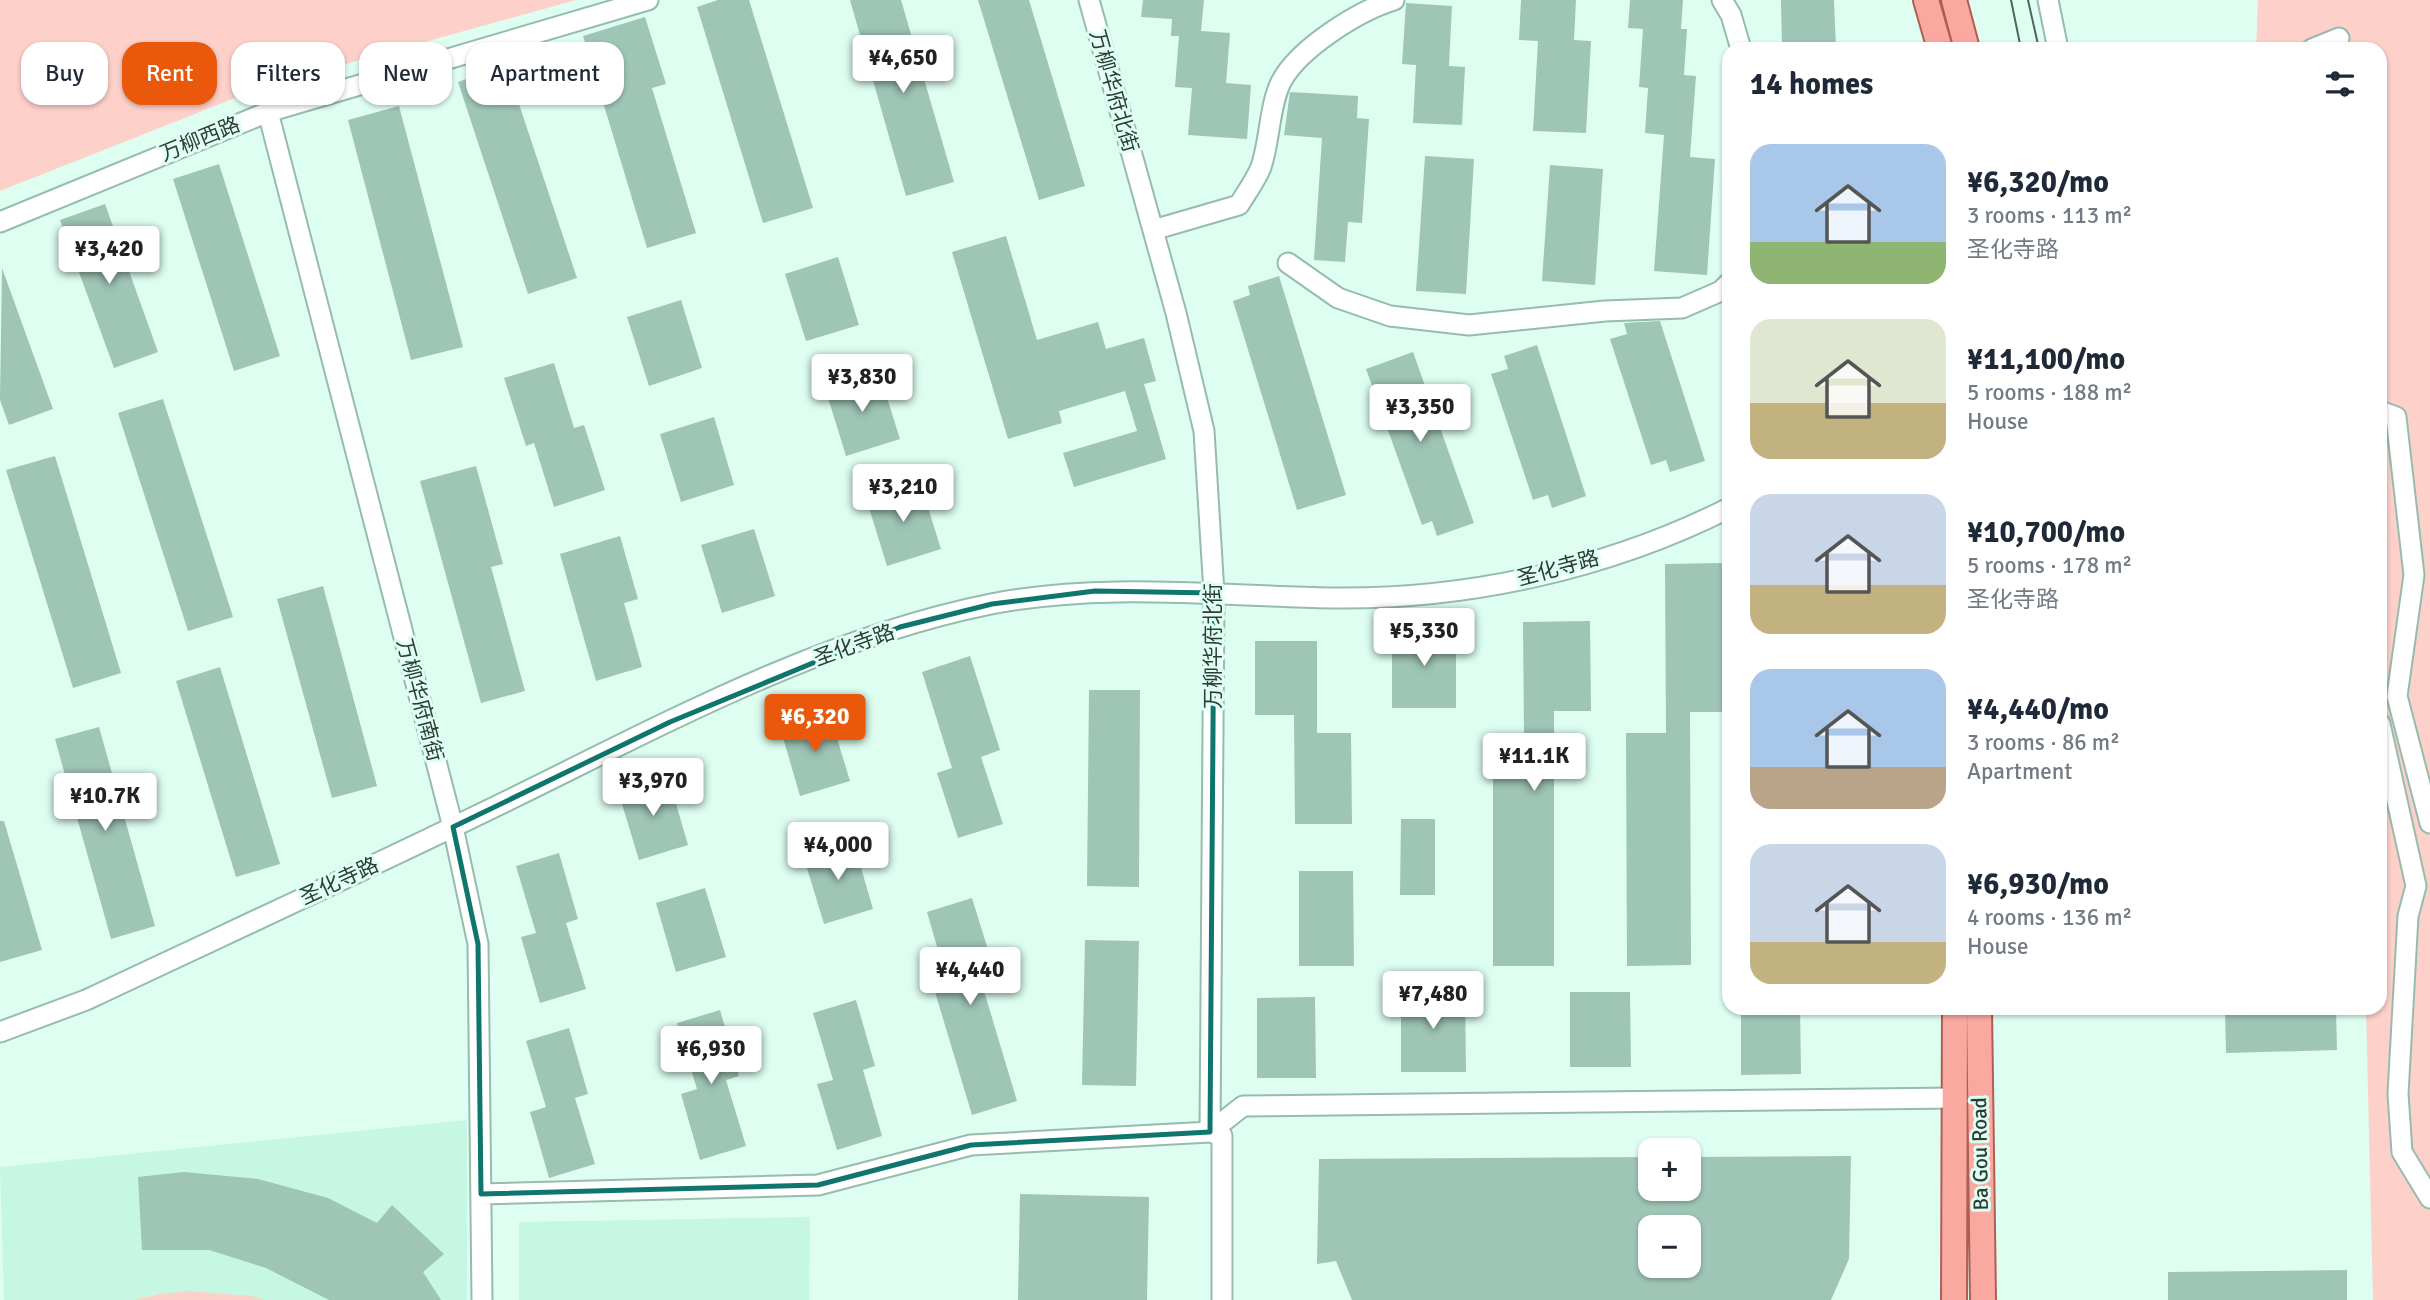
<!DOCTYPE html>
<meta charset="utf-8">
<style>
body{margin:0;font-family:Signika,"Noto Sans SC",sans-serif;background:#f6f6f7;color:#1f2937;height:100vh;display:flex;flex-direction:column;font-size:26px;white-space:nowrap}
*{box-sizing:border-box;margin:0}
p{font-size:23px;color:#747a83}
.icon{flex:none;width:38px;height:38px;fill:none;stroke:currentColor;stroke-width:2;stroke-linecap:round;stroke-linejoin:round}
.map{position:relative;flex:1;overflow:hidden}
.details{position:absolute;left:1722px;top:42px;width:665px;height:973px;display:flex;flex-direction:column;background:#fff;border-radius:21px;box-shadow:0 2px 5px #0004}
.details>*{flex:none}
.guide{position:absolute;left:21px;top:42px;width:665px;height:63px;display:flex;gap:14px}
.fabs{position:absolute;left:1638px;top:1138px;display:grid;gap:14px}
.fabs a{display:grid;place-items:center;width:63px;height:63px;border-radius:14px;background:#fff;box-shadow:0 2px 5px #0004;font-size:35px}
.price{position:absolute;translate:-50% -60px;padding:0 16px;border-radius:7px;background:#fff;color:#222;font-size:23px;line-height:46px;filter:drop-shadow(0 2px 4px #0008)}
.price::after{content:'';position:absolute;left:50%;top:42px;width:21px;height:16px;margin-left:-10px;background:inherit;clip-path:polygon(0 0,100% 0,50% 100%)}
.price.selected{background:#ea580c;color:#fff}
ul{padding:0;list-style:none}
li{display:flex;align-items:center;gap:21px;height:175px;padding:0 28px}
li span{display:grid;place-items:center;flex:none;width:196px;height:140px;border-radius:21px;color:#555}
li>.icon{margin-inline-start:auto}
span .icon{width:84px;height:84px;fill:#fffc;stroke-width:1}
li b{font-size:30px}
h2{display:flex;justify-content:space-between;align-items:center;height:84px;padding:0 28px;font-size:30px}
.pill{padding:0 24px;border-radius:21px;background:#fff;box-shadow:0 2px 5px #0004;font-size:24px;line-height:63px}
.pill.selected{background:#ea580c;color:#fff}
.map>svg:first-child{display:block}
</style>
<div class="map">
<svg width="2430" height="1300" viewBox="0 0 2430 1300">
<rect width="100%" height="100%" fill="#defef1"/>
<path fill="#c5f7e3" d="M467 1120V1300H4L0 1167Z
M810 1217 809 1300H519V1222Z"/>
<path fill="#fdd0c9" d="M0 0H576L263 87 0 191Z
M2258 0H2430V1300H2373L2366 1008H2380V49H2256Z
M189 1291 251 1296 264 1300H135L159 1294Z"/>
<path fill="#9ec5b5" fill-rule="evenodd" d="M718 0H749L813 208 763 223 697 7Z
M850 0H901L954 182 906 196Z
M978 0H1029L1085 186 1039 200Z
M1143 0H1204L1201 31 1230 33 1226 83 1251 85 1247 139 1188 135 1192 88 1175 87 1179 36H1171L1172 19 1141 17Z
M1521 0H1576L1574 40 1591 41 1586 133 1533 131 1538 41 1519 40Z
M1630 0H1683L1681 29H1687L1684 75 1696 76 1690 157 1715 159 1707 275 1654 271 1664 135 1645 133 1648 88 1639 87 1643 29 1628 28Z
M1781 0H1834L1836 49H1782Z
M1406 3 1452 6 1449 66 1465 67 1462 125 1413 123 1416 65 1402 64Z
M645 17 666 84 652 88 696 233 647 248 583 36Z
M506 65 577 278 528 294 458 82Z
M1290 92 1358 96 1357 118 1369 119 1362 223 1348 222 1345 262 1314 260 1322 138 1284 135Z
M399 106 463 347 411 360 348 120Z
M1425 156 1474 159 1466 294 1416 291Z
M219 164 280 356 234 371 173 179Z
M1550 165 1603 169 1595 285 1542 281Z
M105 204 158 352 114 368 60 220Z
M1006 236 1037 340 1098 322 1106 349 1144 338 1156 381 1144 384 1166 459 1074 487 1063 453 1137 431 1125 391 1059 411 1062 423 1008 439 952 252Z
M838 257 859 325 806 341 785 274Z
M2 268 53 409 9 425 0 400Z
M1279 276 1346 495 1297 510 1233 301 1250 295 1248 286Z
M681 300 702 368 649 386 627 317Z
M1660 321 1705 461 1670 472 1666 460 1651 465 1610 339 1627 334 1624 323Z
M1537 345 1586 496 1552 508 1548 495 1533 500 1491 374 1508 369 1504 356Z
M1413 352 1474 523 1437 536 1432 521 1422 525 1366 369Z
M554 363 574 428 584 425 605 490 554 507 534 443 526 446 504 378Z
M879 372 900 439 846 456 825 388Z
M163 399 233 617 188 631 118 413Z
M714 417 734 485 681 502 660 434Z
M55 456 121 673 73 688 6 470Z
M476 466 503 564 491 567 525 691 481 703 420 481Z
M920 482 941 549 887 566 866 498Z
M754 529 775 596 722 613 701 545Z
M620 536 638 599 624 603 642 667 596 681 560 554Z
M1723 563V712H1690L1691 965 1627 966 1626 733H1666L1665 564Z
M323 586 377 786 332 798 277 599Z
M1590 621 1591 711H1554V966H1493V738L1524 737 1523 622Z
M1392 628H1456V708H1392Z
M1255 641H1317V733H1351L1352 824H1295L1294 715H1255Z
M970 656 1000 750 981 757 1003 824 958 838 937 773 952 768 922 672Z
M220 667 280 864 236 877 176 681Z
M1089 690H1140L1139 887 1087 886Z
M829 712 850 781 800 796 780 727Z
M99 727 155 926 111 939 55 739Z
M668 776 688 845 639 860 618 791Z
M1401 819H1435V895H1400Z
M0 821H4L42 950 0 962Z
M853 840 873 909 824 924 803 855Z
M559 853 578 919 566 923 586 989 540 1003 521 937 536 933 516 866Z
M1299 871H1353L1354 966H1299Z
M705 888 726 957 676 972 656 903Z
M972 898 993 966 978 971 1017 1101 972 1115 932 982 946 978 927 912Z
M1085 940 1139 941 1136 1086 1082 1085Z
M1465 990 1466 1072H1401V991Z
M1570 992H1630L1631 1067H1570Z
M1315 997 1316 1078H1257V998Z
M856 1000 875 1066 863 1070 882 1136 837 1150 817 1084 833 1080 813 1013Z
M1741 1008H1800L1801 1074 1741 1075Z
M2225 1008H2336L2337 1050 2226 1053Z
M720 1010 739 1076 726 1080 746 1146 700 1160 681 1094 697 1089 677 1023Z
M569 1028 588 1094 575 1098 595 1164 549 1178 530 1112 546 1107 526 1041Z
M1851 1156 1849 1259 1831 1300H1352L1336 1261 1317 1264 1319 1159 1650 1157V1188H1689V1157ZM1650 1227H1689V1265H1650Z
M184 1172 258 1179 328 1198 377 1223 392 1205 444 1254 423 1272 441 1300H329L266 1268 209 1250H142L138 1177Z
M1020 1194 1149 1197 1147 1300H1018Z
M2347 1270V1300H2168V1272Z"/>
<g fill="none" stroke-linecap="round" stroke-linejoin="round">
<defs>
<path id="minor" d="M1089 0 1176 313 1204 431 1214 593 1210 1132 1222 1136V1300
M1722 0 1731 15 1741 49
M2048 0 2058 49
M2312 49 2339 38
M268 112 453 827 478 944 482 1300
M0 222 268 112 648 0
M1153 230 1239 205C1246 193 1256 180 1261 167 1270 141 1269 107 1281 82 1298 49 1358 11 1394 0
M1288 263 1338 298 1390 316 1469 325 1605 311 1682 308 1721 291 1729 283
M2380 411 2396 417 2414 575 2397 696 2430 823
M2380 724 2416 886 2408 916 2398 1094 2402 1152 2430 1198
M0 1032 86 1000C228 933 372 867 513 798 666 723 822 638 991 604 1103 582 1217 596 1331 598 1467 600 1608 569 1729 508
M481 1194 818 1185 971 1145 1210 1132 1243 1106 1955 1098"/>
<path id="major" d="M1926 0 1940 49
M1954 0 1967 49
M1979 1008 1983 1300
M1954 1300 1955 1008"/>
</defs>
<use href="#minor" stroke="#96bcad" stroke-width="23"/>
<use href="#major" stroke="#b05e53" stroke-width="28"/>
<use href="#minor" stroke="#fff" stroke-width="19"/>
<use href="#major" stroke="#faa9a1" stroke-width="24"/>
<path stroke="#51645c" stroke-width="2" d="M2011 0 2021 49
M2028 0 2039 49"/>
</g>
<path fill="none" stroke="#0f766e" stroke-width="5" stroke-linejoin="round" d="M1095 591 1214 593 1210 1132 971 1145 818 1185 481 1194 478 944 453 827 670 722 900 627 992 604Z"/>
<g text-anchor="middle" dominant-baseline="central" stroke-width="6" stroke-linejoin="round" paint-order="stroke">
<g font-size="21" fill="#2d3c36" stroke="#defef1">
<text transform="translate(1114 91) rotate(74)">万柳华府北街</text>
<text transform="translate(200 139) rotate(-22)">万柳西路</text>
<text transform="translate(1558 568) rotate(-15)">圣化寺路</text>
<text transform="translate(854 645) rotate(-20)">圣化寺路</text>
<text transform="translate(1213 646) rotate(-90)">万柳华府北街</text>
<text transform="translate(420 700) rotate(75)">万柳华府南街</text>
<text transform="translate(339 881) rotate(-25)">圣化寺路</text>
<text transform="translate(1980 1154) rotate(-91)">Ba Gou Road</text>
</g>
</g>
</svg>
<div class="fabs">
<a>+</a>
<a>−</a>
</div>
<b class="price" style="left:903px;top:95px">¥4,650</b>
<b class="price" style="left:109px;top:286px">¥3,420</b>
<b class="price" style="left:862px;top:414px">¥3,830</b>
<b class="price" style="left:1420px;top:444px">¥3,350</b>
<b class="price" style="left:903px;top:524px">¥3,210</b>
<b class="price" style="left:1424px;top:668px">¥5,330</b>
<b class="price selected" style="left:815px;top:754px">¥6,320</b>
<b class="price" style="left:1534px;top:793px">¥11.1K</b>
<b class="price" style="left:653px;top:818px">¥3,970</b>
<b class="price" style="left:105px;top:833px">¥10.7K</b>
<b class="price" style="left:838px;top:882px">¥4,000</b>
<b class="price" style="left:970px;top:1007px">¥4,440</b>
<b class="price" style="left:1433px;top:1031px">¥7,480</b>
<b class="price" style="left:711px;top:1086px">¥6,930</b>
<div class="guide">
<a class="pill">Buy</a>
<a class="pill selected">Rent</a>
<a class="pill">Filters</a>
<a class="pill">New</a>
<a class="pill">Apartment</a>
</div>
<section class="details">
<h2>14 homes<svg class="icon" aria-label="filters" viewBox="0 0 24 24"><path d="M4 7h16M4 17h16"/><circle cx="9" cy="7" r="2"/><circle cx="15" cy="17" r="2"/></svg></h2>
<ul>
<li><span style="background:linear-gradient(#a9c7e8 70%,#8fb573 0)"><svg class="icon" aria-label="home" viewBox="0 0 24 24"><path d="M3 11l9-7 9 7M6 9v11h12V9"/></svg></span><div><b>¥6,320/mo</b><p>3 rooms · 113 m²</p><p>圣化寺路</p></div></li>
<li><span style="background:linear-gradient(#dfe7d0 60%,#c2b280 0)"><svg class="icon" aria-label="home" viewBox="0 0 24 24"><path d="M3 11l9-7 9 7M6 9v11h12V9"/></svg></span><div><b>¥11,100/mo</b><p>5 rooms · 188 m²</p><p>House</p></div></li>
<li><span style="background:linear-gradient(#c9d6e8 65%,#c2b280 0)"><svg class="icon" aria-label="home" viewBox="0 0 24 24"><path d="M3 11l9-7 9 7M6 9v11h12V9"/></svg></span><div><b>¥10,700/mo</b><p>5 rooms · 178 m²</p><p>圣化寺路</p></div></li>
<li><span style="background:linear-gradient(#a9c7e8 70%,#b9a48a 0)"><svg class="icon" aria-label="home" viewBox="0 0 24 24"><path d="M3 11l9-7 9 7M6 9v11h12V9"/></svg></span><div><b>¥4,440/mo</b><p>3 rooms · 86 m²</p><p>Apartment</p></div></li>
<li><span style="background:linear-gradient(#c9d6e8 70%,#c2b280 0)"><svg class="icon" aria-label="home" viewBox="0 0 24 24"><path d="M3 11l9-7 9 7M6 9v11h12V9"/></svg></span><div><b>¥6,930/mo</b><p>4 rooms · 136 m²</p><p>House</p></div></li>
</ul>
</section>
</div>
